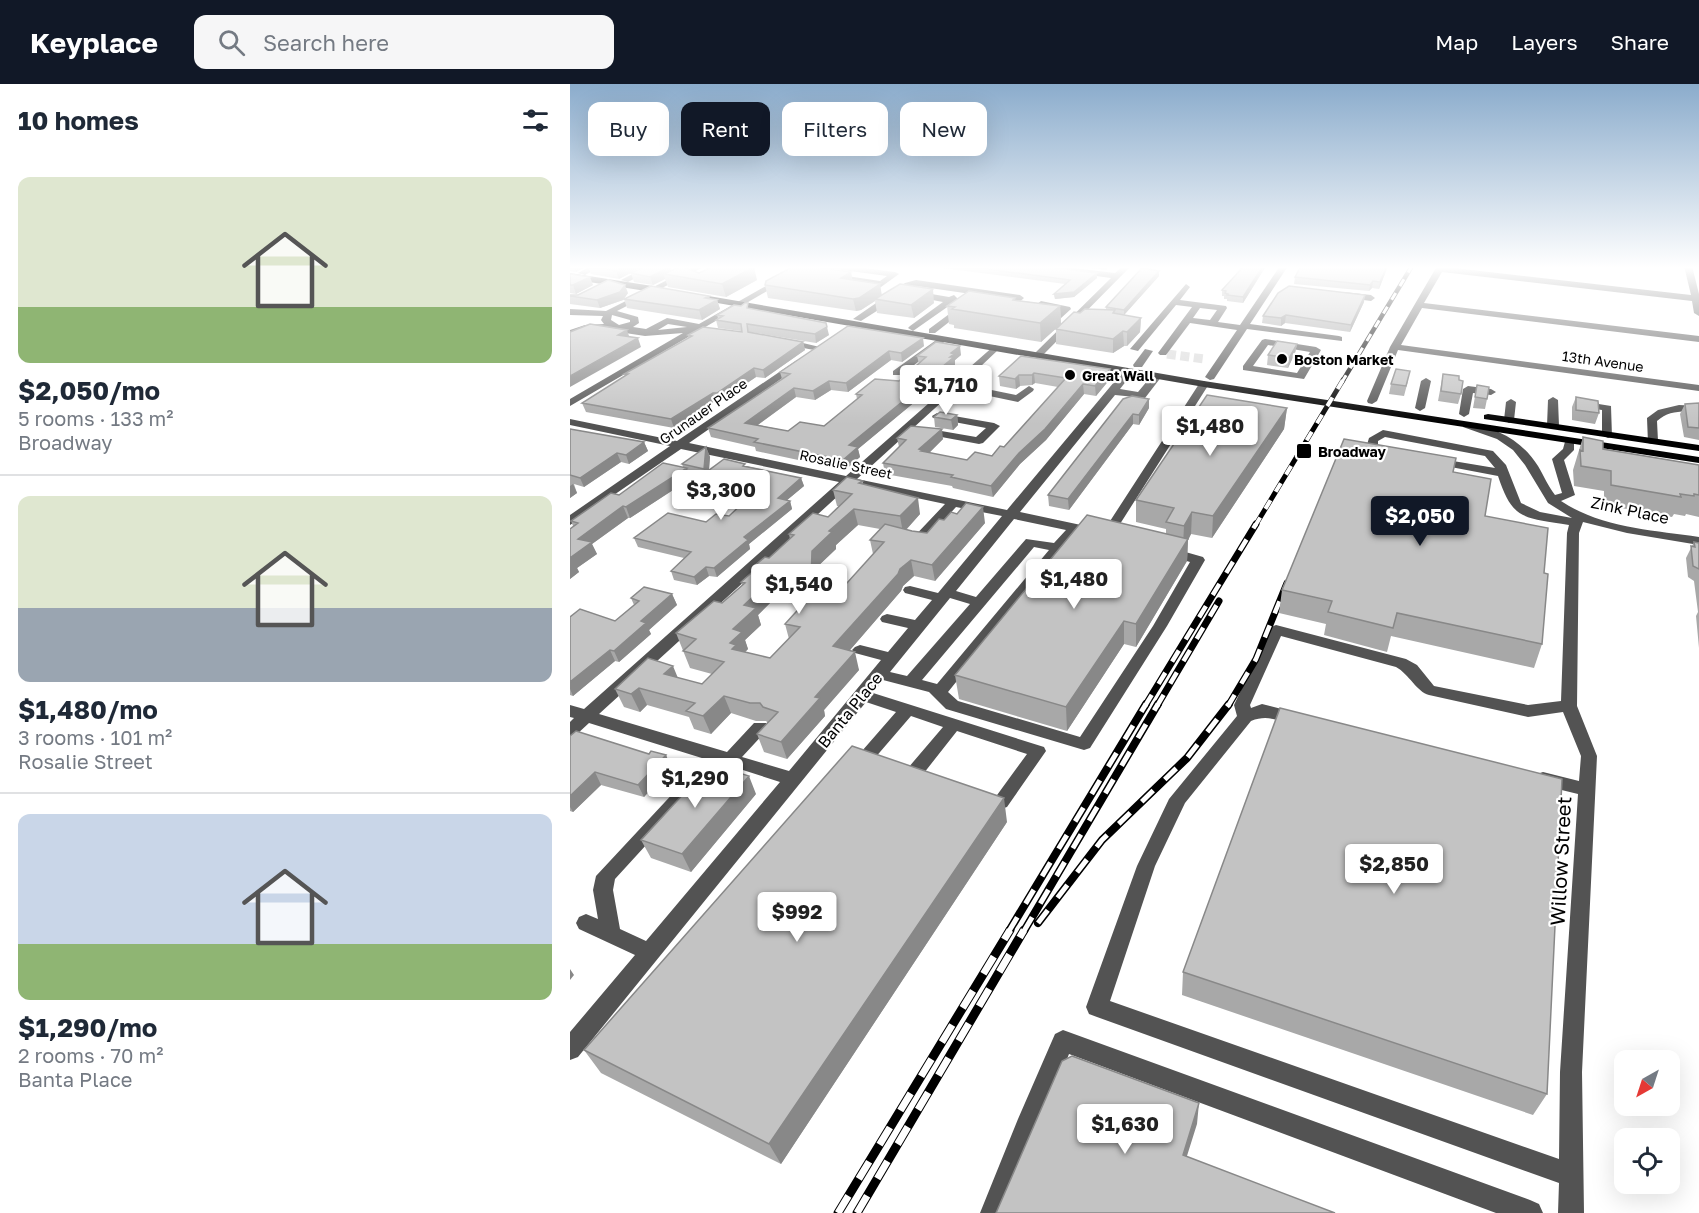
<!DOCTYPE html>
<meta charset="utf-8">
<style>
body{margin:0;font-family:"Golos Text",sans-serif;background:#f6f6f7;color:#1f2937;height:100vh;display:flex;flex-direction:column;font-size:22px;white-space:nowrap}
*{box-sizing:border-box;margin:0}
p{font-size:20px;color:#747a83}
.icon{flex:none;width:33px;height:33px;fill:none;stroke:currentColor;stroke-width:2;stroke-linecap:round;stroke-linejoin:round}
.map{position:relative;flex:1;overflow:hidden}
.side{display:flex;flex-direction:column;background:#fff;width:570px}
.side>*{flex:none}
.guide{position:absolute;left:18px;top:18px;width:570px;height:54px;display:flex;gap:12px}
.needle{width:39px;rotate:219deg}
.buttons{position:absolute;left:1044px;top:966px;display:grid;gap:12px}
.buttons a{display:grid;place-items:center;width:66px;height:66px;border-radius:12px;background:#fff;box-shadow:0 6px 24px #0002;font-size:30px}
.price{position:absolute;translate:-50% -51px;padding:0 14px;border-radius:6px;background:#fff;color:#222;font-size:20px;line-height:39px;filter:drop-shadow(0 2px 3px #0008)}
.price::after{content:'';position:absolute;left:50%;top:36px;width:18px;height:14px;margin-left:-9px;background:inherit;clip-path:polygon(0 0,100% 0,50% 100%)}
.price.current{background:#111827;color:#fff}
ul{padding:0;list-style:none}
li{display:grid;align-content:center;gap:12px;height:318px;padding:0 18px}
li+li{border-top:2px solid #e0e1e3}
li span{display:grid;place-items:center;height:186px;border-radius:12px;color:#555}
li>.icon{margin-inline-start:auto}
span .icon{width:108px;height:108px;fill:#fffc;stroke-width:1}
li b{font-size:26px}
h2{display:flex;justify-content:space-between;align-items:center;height:72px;padding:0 18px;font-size:26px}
.chip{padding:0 21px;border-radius:12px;background:#fff;box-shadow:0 6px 24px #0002;font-size:21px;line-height:54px}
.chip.current{background:#111827;color:#fff}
header{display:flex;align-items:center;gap:36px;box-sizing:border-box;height:84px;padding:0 30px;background:#111827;color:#fff}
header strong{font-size:28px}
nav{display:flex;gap:33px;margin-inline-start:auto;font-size:21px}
.search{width:420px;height:54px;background:#f6f6f7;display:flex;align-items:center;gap:15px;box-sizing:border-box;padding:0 21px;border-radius:12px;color:#747a83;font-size:22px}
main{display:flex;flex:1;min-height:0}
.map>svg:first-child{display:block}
</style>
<header>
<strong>Keyplace</strong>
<div class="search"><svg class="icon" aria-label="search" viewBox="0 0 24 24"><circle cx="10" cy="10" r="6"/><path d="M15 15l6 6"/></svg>Search here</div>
<nav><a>Map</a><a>Layers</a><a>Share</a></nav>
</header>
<main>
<section class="side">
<h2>10 homes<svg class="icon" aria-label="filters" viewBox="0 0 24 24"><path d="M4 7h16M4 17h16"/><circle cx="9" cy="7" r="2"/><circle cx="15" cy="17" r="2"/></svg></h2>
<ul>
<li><span style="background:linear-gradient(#dfe7d0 70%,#8fb573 0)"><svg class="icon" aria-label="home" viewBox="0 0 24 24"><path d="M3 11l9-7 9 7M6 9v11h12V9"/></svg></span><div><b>$2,050/mo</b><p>5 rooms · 133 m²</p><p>Broadway</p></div></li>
<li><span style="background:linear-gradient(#dfe7d0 60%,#9aa5b1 0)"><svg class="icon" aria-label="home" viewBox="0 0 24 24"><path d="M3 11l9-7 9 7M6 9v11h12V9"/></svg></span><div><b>$1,480/mo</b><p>3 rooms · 101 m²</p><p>Rosalie Street</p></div></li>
<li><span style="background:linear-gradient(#c9d6e8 70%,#8fb573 0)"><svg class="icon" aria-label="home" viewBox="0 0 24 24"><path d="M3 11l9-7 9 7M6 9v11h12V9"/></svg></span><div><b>$1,290/mo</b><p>2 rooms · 70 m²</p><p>Banta Place</p></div></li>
</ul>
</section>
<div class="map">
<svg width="1129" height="1129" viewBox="0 0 1129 1129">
<rect width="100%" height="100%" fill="#fff"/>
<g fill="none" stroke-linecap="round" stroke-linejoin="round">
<path stroke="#d9d9d9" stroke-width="9" stroke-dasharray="9 4.5" stroke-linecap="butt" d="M597 270 634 275"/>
<path fill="#535353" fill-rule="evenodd" d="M21 182H31L15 191 8 189Z
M78 182H88L58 198 51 196Z
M125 182H135L47 227 68 233 69 239 63 243 76 245 97 234 129 240 231 182H240L0 322V315L113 249 75 252 29 245 0 252V246L15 241 34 240 31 236 33 232 0 231V225L36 227ZM42 231 60 236V238L49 241 41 236ZM98 240 117 243 88 246Z
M254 182H277L325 188 329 190 304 208 300 205 304 201 260 193 264 190 310 197 317 192 258 184Z
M464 182H486L545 189 553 182H561L471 273 468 274 463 271 465 269 541 194 468 184Z
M710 182H718L680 240 769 252 772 253V257L677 245 644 295 640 296 635 293 667 246 620 239 596 271H590L588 269 622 223 606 221 568 267 560 265 616 200 620 203 610 216 656 222 657 224 648 238 670 241ZM630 224 647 226 640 236 623 234Z
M867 182 1121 211 1114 182H1122L1129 210V232L1124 229 1122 217 872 188 854 219 1129 252V258L852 224 831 261 1129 301V307L828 266 807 317 802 320 798 319 797 317 820 263Z
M346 196 450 211 454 214 437 229 433 226 443 216 346 202 291 237 283 235 335 199Z
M344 207 379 213 384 211 388 215 407 220 403 223 383 219 343 247 338 244 340 242 373 218 341 212 340 210Z
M774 208 801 211 805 214 801 217 771 213V209Z
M471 217 500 223 501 225 490 235H484V231L490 226 468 222 467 220Z
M390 222 397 224 365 249H359V245Z
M369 254 377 256 331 291H323V287Z
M216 255 254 264 249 267 213 260 211 258Z
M695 255 746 263 751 266 734 295 673 286V282L692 256ZM698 261 740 268 727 289 683 282Z
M425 261 430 264 428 266 392 300 446 311 459 302 464 305 463 307 448 318 386 305 287 395 437 426 555 285 564 287 550 305 568 308 583 290 592 292 575 314 545 311 450 428 525 444 531 448 525 452 507 448 378 608 388 617 510 653 583 542 620 478 593 470 591 467 593 464 598 463 633 473 635 476 597 542 520 664 514 666 376 625 359 608 313 596 303 609 474 663 476 667 437 723 431 725 425 723 422 718 457 670 387 647 350 694 344 695 338 694 335 689 338 684 373 643 341 632 304 675 298 677 292 675 290 671 292 667 326 628 296 618 8 973 0 976V948L65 871 9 845 6 839 9 833 16 830 28 835 23 806 26 792 135 675 19 639 6 651 0 653V638L4 634 0 633V621L14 625 269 398 111 365 0 441V431L100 362 0 341V335L107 357 227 276 231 277V281L119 359 276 392ZM281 400 375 420 339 458 346 462 351 461 386 423 432 432 368 509 340 502 335 503 333 506 335 509 362 516 345 536 317 530 312 532 310 535 312 538 338 544 318 568 290 561 285 563 282 566 285 569 311 576 219 687 172 673 196 647 198 643 196 639H184L157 668 29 630ZM444 435 496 446 484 459 456 455 406 513 386 507ZM464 463 479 466 367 600 352 596ZM380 514 400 520 337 592 320 588ZM151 679 210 698 76 857 50 845 43 806 45 795Z
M575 265 583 267 572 283H564L563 281Z
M856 294 861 297 855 324 850 327 845 324 851 297Z
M634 297 639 300 543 451 537 455 532 454 531 451 629 300Z
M898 302 921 305 926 308 921 311 903 309 899 330 894 333 889 330 893 305Z
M983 313 988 316 989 342 983 345 977 342 978 316Z
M941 315 946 318 944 336 939 339 934 336 936 318Z
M1010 317 1041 322 1042 353 1038 354 1032 351V326L1006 322V318Z
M1109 321 1129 322V328C1113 327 1099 326 1087 337L1088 357 1082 360 1078 359 1077 334 1088 326Z
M367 329 424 339 430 342 413 359 409 360 350 349V345L354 344 406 353 416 344 363 334 362 332Z
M897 338C927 345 951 355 968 382 974 392 978 402 985 411L992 409 982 375 993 365 996 354H1004V366L994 376 1005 411 991 417C1031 444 1083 446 1129 453V461L1057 449 1013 438 1009 449 1007 622 1027 672 1012 988 1014 1129H988L989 1099 527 933 519 930 516 923 567 782 599 715 667 632 664 621 701 543 706 541 836 575 847 581 864 602 958 621 991 617 997 449 999 441C955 433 943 438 928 392L865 380 859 377 865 374 925 384 915 372 815 353 808 357V362L819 366V370H811L796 364 799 354 813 346 923 367 936 381 951 419 970 428 1002 434 978 419 955 381 943 366 927 355 893 343V339ZM711 552 826 583C839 590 847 608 859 611L958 633 993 628 1011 672 1009 697 973 688 967 690 964 695 967 700 1008 710 990 988 989 1075 540 917 585 782 615 719 681 637C703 628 713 643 731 638L733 634 731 630 692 620 681 624 680 621Z
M493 946 960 1116 969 1120 973 1129H926L499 970 436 1129H410L448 1035 485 950Z"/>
<path fill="#000" fill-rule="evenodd" d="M0 189 95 204 99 207 95 210 0 195Z
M127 210 634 297 1129 373V379L634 303 124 215V211Z
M918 330 1129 361V367L914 335V331Z"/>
<defs>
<path id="rail-far4" d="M772 298 842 182"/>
<path id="rail-far3" d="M685 442 773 296"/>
<path id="rail-far2" d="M575 622 686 440
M587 622 649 517
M658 622 686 575 717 499"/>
<path id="rail-far1" d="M468 839 532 756 617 674 659 620
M439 847 576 620
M454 847 588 620"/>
<path id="rail" d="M268 1129 440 846
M287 1129 454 846"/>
</defs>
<use href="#rail-far4" stroke="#000" stroke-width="4.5"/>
<use href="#rail-far3" stroke="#000" stroke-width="5"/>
<use href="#rail-far2" stroke="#000" stroke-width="7"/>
<use href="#rail-far1" stroke="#000" stroke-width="8"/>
<use href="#rail" stroke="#000" stroke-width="9"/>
<use href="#rail-far4" stroke="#fff" stroke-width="3" stroke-dasharray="8" stroke-linecap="butt"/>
<use href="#rail-far3" stroke="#fff" stroke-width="4" stroke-dasharray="10" stroke-linecap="butt"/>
<use href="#rail-far2" stroke="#fff" stroke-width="4.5" stroke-dasharray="13" stroke-linecap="butt"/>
<use href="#rail-far1" stroke="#fff" stroke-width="5" stroke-dasharray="16" stroke-linecap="butt"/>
<use href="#rail" stroke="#fff" stroke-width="7" stroke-dasharray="20" stroke-linecap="butt"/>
</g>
<path fill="#a8a8a8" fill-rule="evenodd" d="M0 182H17L6 188 0 187Z
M18 182H74L49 195 21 190Z
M357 182H471L527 194 504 213 485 215 484 210 495 200Z
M503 182H540L536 186Z
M674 182H696L673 219 657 217V215H654V212H652V206Z
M731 182H818L809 205 802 204 799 207 724 200 725 193Z
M101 183 102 186 187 196 156 213 98 203 95 195 83 201 64 198 61 189Z
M589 187V192L554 231 571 234 570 248 557 262H554L543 269 486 260V245L510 229 536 226V223Z
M281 188 282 196 310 200 311 211 364 219 344 234 307 229 305 217 291 226 286 227 198 214 195 201Z
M0 190 23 201 6 210 0 209Z
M58 209 53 216 30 224 0 220V211Z
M54 215H141L147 216 150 225 132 236 57 224Z
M446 216 490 222 491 240 471 258 384 244V241L379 240 377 222Z
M794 218 780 248 715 239 711 242 692 239 693 232Z
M179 225 259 251 246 259 180 248 233 258 235 266 195 294 186 293 149 318 145 317 104 344 16 328 12 319 55 292 54 290 119 254 118 251 171 247 148 244 146 236 148 234 147 231Z
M278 242 354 262 332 278 321 276 278 308 261 306 245 316 226 313 188 341 218 347 254 342 287 315 286 310 329 297 349 280 347 272 391 271 385 276V282L376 290V292L288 365 290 373 275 386 186 367 185 363 141 353 138 344 212 295 210 288Z
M727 260 725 269 718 284 697 281 698 271Z
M451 272 540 295 526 312 514 310 476 356 450 380 423 413 383 404 382 402 315 390 313 379 329 363 327 354 373 355 359 369 397 376 422 372 434 363 488 303 465 299 462 301 450 302 446 305 430 302 429 292Z
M873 290 889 296 891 310 888 320 868 317Z
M838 297 834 312 819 310 821 300Z
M907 301 917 315 915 325 903 324Z
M1006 313 1029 329 1025 340 1002 336V323Z
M579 315V324L569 341 563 340 499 426 479 422 478 411Z
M1129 319V356L1114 353 1110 330 1115 320Z
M717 324 714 345 642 454 621 450 618 456 617 477 566 563 554 560 497 647 389 615 385 591 596 450V445L566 438V416Z
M387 331 388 341 383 346 365 343 364 333Z
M0 345 74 358 78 367 59 380 51 378 14 403 4 400 7 409 0 414Z
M1013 353 1033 365 1129 381V433L1116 430 1115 432 1104 430 1102 433 1034 421V407L1004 402 1003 386Z
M136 363 140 373 139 387 176 382 231 394 234 402 217 416 220 417 222 425 179 460 180 465 147 493 139 492 127 501 104 496 101 487 114 474 68 463 64 454 159 432 183 409 180 408 179 404 141 396 138 388V395L119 392 120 395 60 434H58L22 460 27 470 7 484 9 488 0 495 3 442 1 437 49 411 113 383 112 380Z
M883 388 915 432 974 489 972 560 964 584 821 552 817 568 754 551 756 540 709 529 712 506Z
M293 397V400L350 430 336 446 342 447 357 449 374 436 415 439 365 497 344 492 333 502 331 507 279 567 289 586 254 626 255 632 217 675 194 668 187 650 198 639 196 637H186L161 629 141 650 124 645 119 633 77 621 70 628 54 623 45 605 108 594 132 600 142 590 120 584 106 549 152 519 172 501 171 498 184 486 183 483 199 474 220 455 219 450 258 433 269 422H267L263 406ZM288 441 310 445 300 456 303 470 277 499 246 493V484L266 465V461ZM213 506 237 512 238 515 215 540 219 555 200 574 175 568 178 565 175 556 191 541 188 531Z
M1124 458 1129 459V564L1126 532 1128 528 1124 497 1118 493 1116 474Z
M102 510 107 521 79 546 81 550 49 578 45 577 3 612 0 611V533L45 537 64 521 61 514Z
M0 652 79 670 96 671 101 683 74 713 31 701 3 728 0 727Z
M186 710 121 788 81 774 71 756Z
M437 738 211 1080 31 989 14 966Z
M613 888 977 1010 963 1031 612 911Z"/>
<path fill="#888" d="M4 182H17L6 188Z
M56 182H74L49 195 46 187Z
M88 182H102L101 183 103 191 94 190 95 195 83 201 80 193Z
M693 182H696L673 219V213Z
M817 182H818L809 205 810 198Z
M184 183 187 196 156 213 152 200Z
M589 187V192L554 231V226Z
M281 188 283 200 271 194Z
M527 189V194L504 213 485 215 484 210Z
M20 193 23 201 6 210 3 201Z
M803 197 802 204 799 207 800 201Z
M310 200 312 212 305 215V217L291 226 286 227 283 215Z
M55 201 58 209 53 216 30 224 27 216Z
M363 205 364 219 344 234 341 221Z
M795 211 794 218 780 248 781 241Z
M139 212 142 219 147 216 150 225 132 236 129 226 135 214Z
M490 222 491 240 471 258 470 239Z
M716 231 715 239 711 242V234Z
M571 234 570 248 557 262V248Z
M257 243 259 251 246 259 245 250Z
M57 246 60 255 48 251Z
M553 247 554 262 543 269V255Z
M68 254 71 263 0 303V292Z
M353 254 354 262 332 278 331 269Z
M233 258 235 266 195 294 193 286Z
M727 260 725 269 718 284 719 274Z
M390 262 391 271 385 276V282L376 290V292L288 365 290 373 275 386 273 376 279 361 372 283 381 269Z
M319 267 321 276 278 308 276 299Z
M184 284 186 293 149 318 147 309Z
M540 285V295L526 312 525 302Z
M464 289 465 299 462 301V291Z
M449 291 450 302 446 305 445 295Z
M259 297 261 306 245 316 243 307Z
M513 300 514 310 476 356 450 380 423 413 421 402 449 369Z
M224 304 226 313 178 348 175 339Z
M143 309 145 317 104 344 101 335Z
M579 315V324L569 341V331Z
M717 324 714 345 642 454 643 432Z
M563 330V340L499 426 498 415Z
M387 331 388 341 383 346 381 336Z
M372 345 373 355 354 374 349 365Z
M74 358 78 367 59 380 56 371Z
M136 363 140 373 138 395 134 385Z
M47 369 51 378 14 403 10 394Z
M117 384 120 395 60 434 56 423Z
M231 394 234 402 210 422 208 414Z
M3 400 7 409 0 414V402Z
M348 414 350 430 333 449 330 432Z
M220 417 222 425 179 460 180 465 147 493 144 484 174 453Z
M53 422 58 434 22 460 27 470 7 484 9 488 0 495V474L8 455Z
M413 423 415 439 365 497 362 481Z
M284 425 288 441 266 461V465L246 484V510L245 507H244L241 497 242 467 259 447Z
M622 428 621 450 618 456 617 477 566 563V540L613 462 614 442Z
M341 476 344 492 333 502 331 507 268 580 263 562 330 485Z
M136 483 139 492 127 501 124 493Z
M208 489 213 506 188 531 191 541 175 556 178 565 171 572 169 582 160 559 163 545 174 521Z
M102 510 107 521 79 546 81 550 49 578 44 567 71 537Z
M554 537V560L497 647 496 623Z
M40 566 45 577 3 612 0 605V598Z
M285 568 289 586 254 626 255 632 217 675 211 658 245 613Z
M103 582 110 599 94 590Z
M69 604 77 621 70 628 61 610Z
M154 612 161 629 141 650 133 632Z
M96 671 101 683 74 713 68 701Z
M25 688 31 701 3 728 0 723V712Z
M179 692 186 710 121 788 112 770Z
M434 714 437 738 211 1080 199 1060Z
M0 885 4 891 0 896Z
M629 1019 627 1040 611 1091 613 1071Z"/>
<path fill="#c3c3c3" stroke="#888" stroke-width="1.5" d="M18 182H56L46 187Z
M76 182H101L80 193 61 189Z
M111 182 129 189 144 182 184 183 152 200 94 190Z
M224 182H238L281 188 271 194 310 200 289 214 283 215 195 201 196 197Z
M394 182H471L527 189 504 208 484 210 500 196Z
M674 182H693L673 213 657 211 658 210 655 209 656 207 652 206Z
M731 182H817L810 198 803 197 800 201 725 193Z
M572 184 589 187 554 226 536 223Z
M0 190 20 193 3 201H0Z
M38 196 55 201 50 208 27 216 0 212V211H8Z
M330 200 363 205 341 221 305 215Z
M81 202 139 212 135 214 147 216 129 226 54 215Z
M719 202 795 211 781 241 716 231 711 234 693 232 708 209Z
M399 207 445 214 443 216 490 222 470 239 382 225 385 223 377 222Z
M175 219H178L177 224 256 239 257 243 245 250 177 240 178 248 233 258 193 286 184 284 147 309H143L101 335 12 319 58 290H54L122 252 118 251 133 243 172 248 171 240 146 236 153 232 147 231 164 221 171 222Z
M515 225 545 226 543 229 571 234 557 248 553 247 543 255 486 245 504 228 510 229Z
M20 240 57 246 48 251 68 254 0 292V248Z
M278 242 353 254 331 269 319 267 276 299 259 297 243 307 224 304 175 339 218 347 230 338 254 342 292 311 286 310 305 295 329 297 356 273 347 272 366 258 390 262 381 269 384 270 380 273H384L372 283H375L279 361 288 363 273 376 184 358 188 355 138 344 220 290 210 288Z
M707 257 727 260 719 274 698 271Z
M451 272 540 285 525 302 513 300 475 345 449 369 421 402 381 393 383 391 313 379 336 356 327 354 341 342 372 345 349 365 353 366 351 367 397 376 405 368 422 372 430 362 434 363 496 294 464 289 462 291H449L445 295 429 292Z
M826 285 840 287 836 302 821 300Z
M873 290 889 292V296L893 297 891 310 871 307Z
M907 301 919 303 917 315 905 313Z
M637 311 717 324 643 432 622 428 614 442 596 438 604 424 566 416Z
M562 312 579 315 569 331 563 330 498 415 478 411 553 315Z
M1006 313 1028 317 1029 329 1006 326Z
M1129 319V344L1118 343 1115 320Z
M370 328 387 331 381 336 364 333Z
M0 345 74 358 56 371 47 369 10 394 0 391Z
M1013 353 1033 357V365L1129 381V411L1124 410V412L1110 410 1111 413 1041 401V387L1011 382 1010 366 1013 367Z
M774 355 886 374 883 388 921 395 915 432 978 444 974 489 978 490 972 560 827 529 823 544 758 528 762 517 712 506Z
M136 363 134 385 112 380Z
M154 375 175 380 173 382 231 394 208 414 220 417 174 453 178 456 144 484 136 483 124 493 101 487 121 468 64 454 98 429 136 438 146 430 159 432 190 403 177 400 181 397 138 387Z
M93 379 117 384 56 423 53 422 8 455 22 458 0 474V445L8 439 1 437 41 409 49 411Z
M277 393 293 397 289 399 348 414 330 432 284 425 259 447 262 448 242 467 241 497 208 489 174 521 186 524 163 545 172 548 160 559 166 561 162 565 200 574 230 543 215 540 245 507 235 505 247 492 277 499 314 458 300 456 315 440 342 447 357 449 369 435 374 436 381 428 387 430 396 419 413 423 362 481 341 476 330 485 328 490 263 562 285 568 245 613 250 614 211 658 187 650 208 628 193 623 190 619H180L154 612 133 632 116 627 125 619 69 604 61 610 45 605 78 574 103 582 94 590 132 600 154 578 113 567 126 555 106 549 144 517 152 519 175 499 171 498 187 484 183 483 195 473 199 474 224 451 219 450 243 429 258 433 282 410 263 406Z
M517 431 618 455 566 540 554 537 496 623 385 591Z
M1124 458 1129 459V485L1123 482 1121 462 1125 463Z
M74 503 102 510 71 537 76 539 53 559 44 567 40 566 0 598V533L10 525 45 537 69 517 61 514Z
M710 624 992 695 977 1010 613 888Z
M6 647 79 670 81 667 96 671 68 701 25 688 0 712V652Z
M282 662 434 714 199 1060 14 966Z
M141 680 179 692 112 770 71 756Z
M502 972 629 1019 613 1071 765 1129H426L492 977Z"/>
<linearGradient id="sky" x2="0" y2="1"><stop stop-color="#8baccc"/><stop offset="0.54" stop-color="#fff"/><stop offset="1" stop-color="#fff" stop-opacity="0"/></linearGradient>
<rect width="1129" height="340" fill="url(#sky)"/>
<g fill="#000" stroke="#fff" stroke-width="2">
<circle cx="712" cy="275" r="6"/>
<circle cx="500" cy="291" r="6"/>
<rect x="726" y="359" width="16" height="16" rx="3"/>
</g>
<g text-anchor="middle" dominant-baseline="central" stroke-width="4.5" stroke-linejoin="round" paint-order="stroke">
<g font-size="14" font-weight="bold" fill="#000" stroke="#fff" text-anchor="start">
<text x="724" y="275">Boston Market</text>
<text x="512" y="291">Great Wall</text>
<text x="748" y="367">Broadway</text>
</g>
<g font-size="14" fill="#000" stroke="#fff">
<text transform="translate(1033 277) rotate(8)">13th Avenue</text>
<text transform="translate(133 327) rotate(-35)">Grunauer Place</text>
<text transform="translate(276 380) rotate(12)">Rosalie Street</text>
</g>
<g font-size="16" fill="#000" stroke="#fff">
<text transform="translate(1060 426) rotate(12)">Zink Place</text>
<text transform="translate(280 626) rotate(-51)">Banta Place</text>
</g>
<g font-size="20" fill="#000" stroke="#fff">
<text transform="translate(990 777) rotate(-87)">Willow Street</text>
</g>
</g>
</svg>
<div class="buttons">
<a><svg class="needle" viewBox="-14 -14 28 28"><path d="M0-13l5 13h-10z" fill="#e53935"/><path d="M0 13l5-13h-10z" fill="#747a83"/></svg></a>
<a><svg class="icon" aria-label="locate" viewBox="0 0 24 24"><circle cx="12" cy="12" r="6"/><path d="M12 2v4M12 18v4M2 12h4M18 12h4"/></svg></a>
</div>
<b class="price" style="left:376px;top:332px">$1,710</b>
<b class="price" style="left:640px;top:373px">$1,480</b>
<b class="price" style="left:151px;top:437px">$3,300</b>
<b class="price current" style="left:850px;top:463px">$2,050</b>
<b class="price" style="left:504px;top:526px">$1,480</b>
<b class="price" style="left:229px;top:531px">$1,540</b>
<b class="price" style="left:125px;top:725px">$1,290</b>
<b class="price" style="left:824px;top:811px">$2,850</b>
<b class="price" style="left:227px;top:859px">$992</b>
<b class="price" style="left:555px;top:1071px">$1,630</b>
<div class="guide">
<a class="chip">Buy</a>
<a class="chip current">Rent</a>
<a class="chip">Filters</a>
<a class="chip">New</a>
</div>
</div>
</main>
